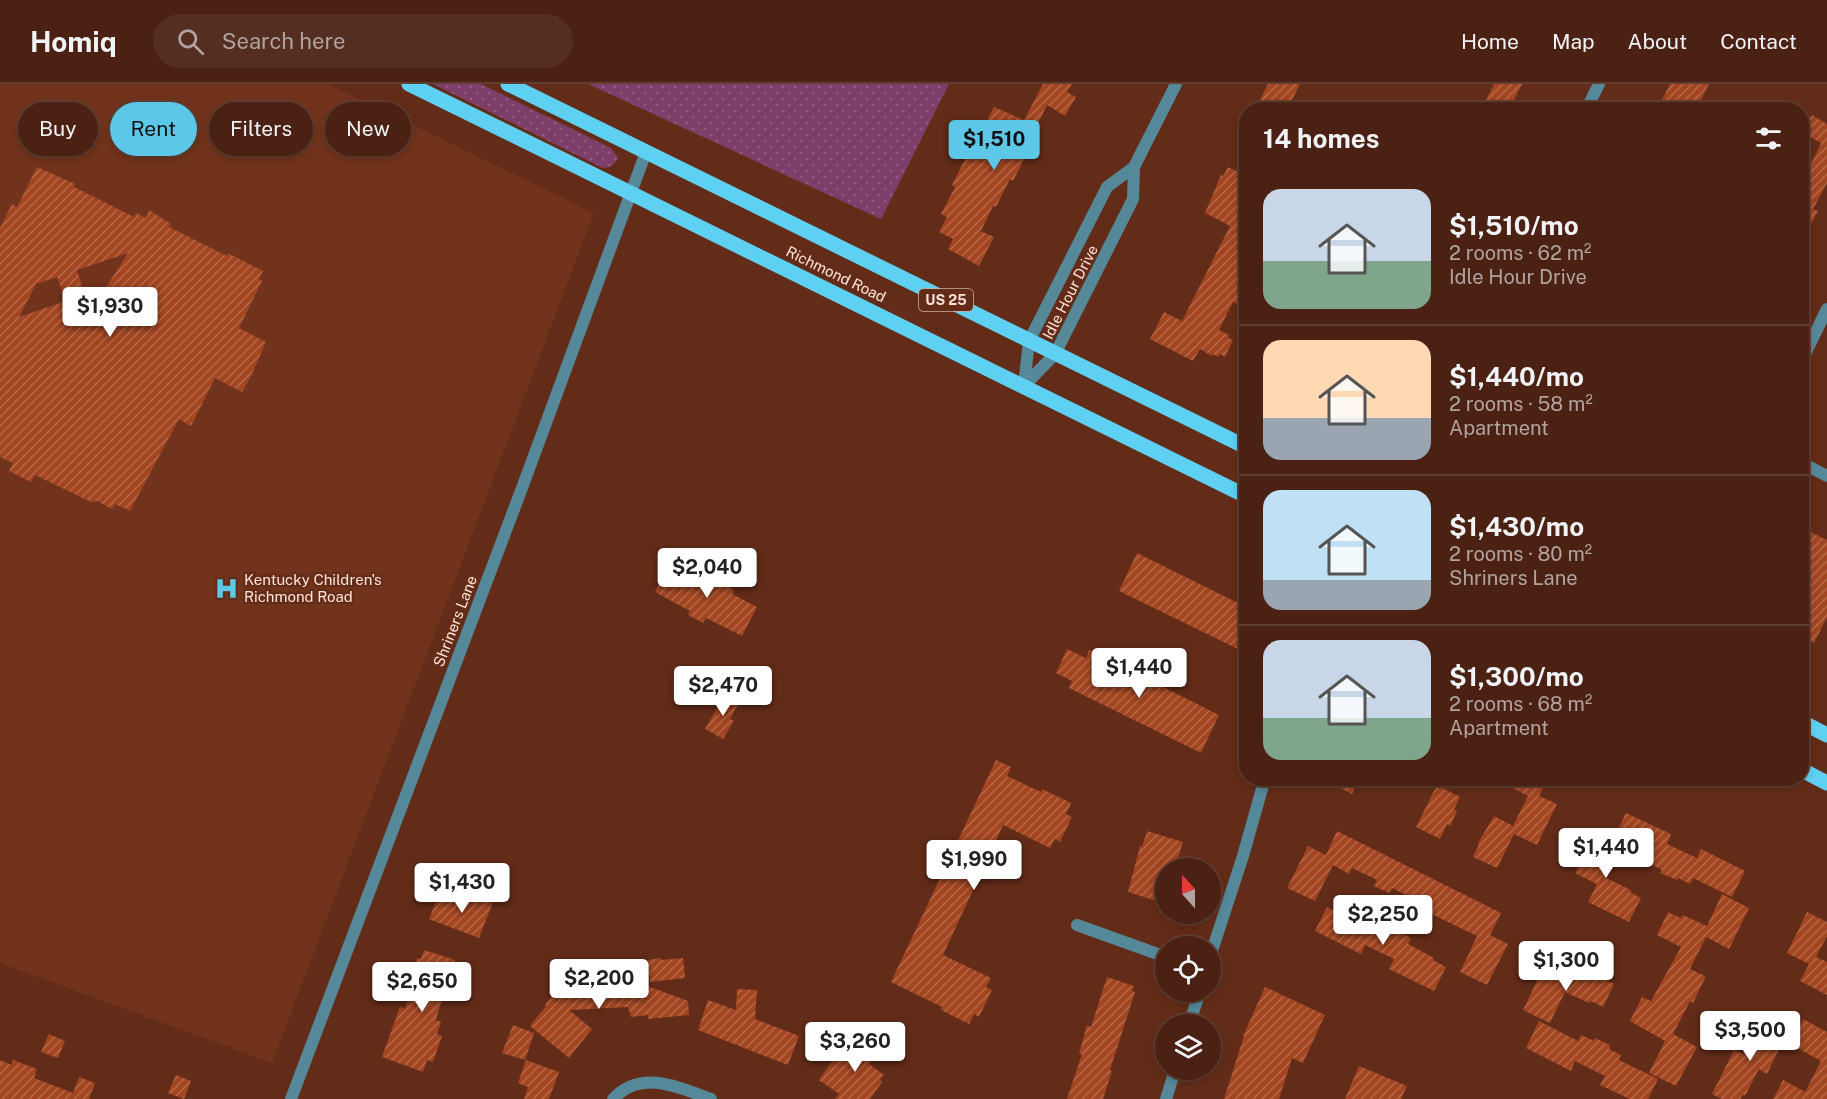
<!DOCTYPE html>
<meta charset="utf-8">
<style>
body{margin:0;font-family:"Public Sans",sans-serif;background:#542e20;color:#f1f3f6;height:100vh;display:flex;flex-direction:column;font-size:22px;white-space:nowrap}
*{box-sizing:border-box;margin:0}
p{font-size:20px;color:#b2a39f}
.icon{flex:none;width:33px;height:33px;fill:none;stroke:currentColor;stroke-width:2;stroke-linecap:round;stroke-linejoin:round}
.map{position:relative;flex:1;overflow:hidden}
.details{position:absolute;left:1239px;top:18px;width:570px;height:684px;display:flex;flex-direction:column;background:#4a2112;border-radius:24px;box-shadow:0 3px 9px #0003,0 0 0 2px #613e32}
.details>*{flex:none}
.banner{position:absolute;left:18px;top:18px;width:570px;height:54px;display:flex;gap:12px}
.needle{width:39px;rotate:339deg}
.controls{position:absolute;left:1155px;top:774px;display:grid;gap:12px}
.controls a{display:grid;place-items:center;width:66px;height:66px;border-radius:50%;background:#4a2112;box-shadow:0 3px 9px #0003,0 0 0 2px #613e32;font-size:30px}
.price{position:absolute;translate:-50% -51px;padding:0 14px;border-radius:6px;background:#fff;color:#222;font-size:20px;line-height:39px;filter:drop-shadow(0 2px 3px #0008)}
.price::after{content:'';position:absolute;left:50%;top:36px;width:18px;height:14px;margin-left:-9px;background:inherit;clip-path:polygon(0 0,100% 0,50% 100%)}
.price.active{background:#5cc7e7;color:#111}
ul{padding:0;list-style:none}
li{display:flex;align-items:center;gap:18px;height:150px;padding:0 24px}
li+li{border-top:2px solid #613e32}
li span{display:grid;place-items:center;flex:none;width:168px;height:120px;border-radius:18px;color:#555}
li>.icon{margin-inline-start:auto}
span .icon{width:72px;height:72px;fill:#fffc;stroke-width:1}
li b{font-size:26px}
h2{display:flex;justify-content:space-between;align-items:center;height:72px;padding:0 24px;font-size:26px}
.pill{padding:0 21px;border-radius:27px;background:#4a2112;box-shadow:0 3px 9px #0003,0 0 0 2px #613e32;font-size:21px;line-height:54px}
.pill.active{background:#5cc7e7;color:#111}
header{display:flex;align-items:center;gap:36px;box-sizing:border-box;height:84px;padding:0 30px;background:#4a2112;border-bottom:2px solid #613e32}
header strong{font-size:28px}
nav{display:flex;gap:33px;margin-inline-start:auto;font-size:21px}
.search{width:420px;height:54px;background:#542e20;display:flex;align-items:center;gap:15px;box-sizing:border-box;padding:0 21px;border-radius:33px;color:#b2a39f;font-size:22px}
.map>svg:first-child{display:block}
</style>
<header>
<strong>Homiq</strong>
<div class="search"><svg class="icon" aria-label="search" viewBox="0 0 24 24"><circle cx="10" cy="10" r="6"/><path d="M15 15l6 6"/></svg>Search here</div>
<nav><a>Home</a><a>Map</a><a>About</a><a>Contact</a></nav>
</header>
<div class="map">
<svg width="1827" height="1015" viewBox="0 0 1827 1015">
<defs>
<pattern id="green-dots" width="8" height="8" patternUnits="userSpaceOnUse" patternTransform="scale(1.5)"><rect width="8" height="8" fill="#7e3e6a"/><path d="M2 2h.1M6 6h.1" fill="none" stroke="#915a7f" stroke-width="1.8" stroke-linecap="round"/></pattern>
<pattern id="building-hatch" width="6" height="6" patternUnits="userSpaceOnUse" patternTransform="scale(1.5)"><rect width="6" height="6" fill="#a24520"/><path d="M-1 1l2-2M0 6l6-6M5 7l2-2" fill="none" stroke="#b5684a"/></pattern>
</defs>
<rect width="100%" height="100%" fill="#632c18"/>
<path fill="#71331b" d="M0 0H328L594 129 272 979 0 879Z"/>
<path fill="url(#green-dots)" d="M433 0H481L611 64 618 74C614 81 611 84 603 84Z
M588 0H949L881 135Z"/>
<path fill="url(#building-hatch)" fill-rule="evenodd" d="M1043 0H1072L1067 8 1076 13 1065 32 1047 21 1028 60 1031 62 1013 97 1010 95 996 123 993 122 981 147 994 153 979 182 948 165 953 155 939 148 947 133 941 130 955 103 952 101 973 59 975 60 994 23 1024 36Z
M1268 0H1300L1287 26H1255Z
M1494 0H1522L1509 26H1481Z
M1670 0H1709L1696 26H1657Z
M1812 31 1827 40V99L1813 125 1818 127 1811 140 1806 137 1802 145V99L1821 59 1802 49Z
M37 83 75 100 74 103 134 133 136 129 146 134 149 126 171 140 169 143 227 172 228 169 263 187 259 195 262 197 239 244 266 258 251 292 242 308 215 294 191 342 179 335 130 427 115 420 112 425 97 417 91 418 35 391 31 398 9 387 13 379 0 373V144L12 120 17 123ZM128 169 105 205 85 212 77 186ZM57 193 66 217 19 233 36 200Z
M1228 83 1246 92V205L1239 221 1233 218 1219 246 1229 251 1228 254 1233 256 1225 273 1220 270 1218 273 1213 270 1212 272 1200 265 1193 277 1150 255 1164 228 1182 237 1230 142 1205 129 1221 91 1223 92Z
M1802 444 1827 456V533L1814 559 1802 553Z
M1137 469 1246 523V569L1119 507Z
M670 480 695 493 698 487 708 492 711 488 724 495 722 499 734 506 732 510 757 523 742 552 706 534 703 539 688 531 690 527 655 508Z
M1067 565 1086 574 1089 566 1219 631 1201 669 1069 604 1072 597 1056 589Z
M726 609 740 617 730 635 734 637 723 655 705 645Z
M996 676 1011 683 1007 692 1041 708 1042 705 1071 719 1066 730 1072 733 1060 758 1055 755 1050 764 1003 741 943 871 991 894 986 903 992 906 979 933 974 930 969 940 941 926 942 923 891 898Z
M1320 694H1359L1352 710Z
M1494 694H1548L1539 712 1557 720 1537 761 1514 750 1497 784 1473 773 1479 760 1478 759 1494 732 1513 742 1528 712Z
M1437 701 1460 713 1454 725 1457 727 1450 742 1447 740 1440 755 1416 743Z
M1626 729 1671 750 1667 760 1697 774 1701 765 1745 787 1732 813 1693 794 1690 800 1678 794 1677 796 1660 789 1662 786 1650 780 1653 773 1614 754Z
M1147 747 1183 758 1178 774 1203 784H1166V820L1128 808 1140 762 1142 763Z
M1337 747 1501 829 1490 851 1508 860 1487 901 1460 888 1477 852 1419 824 1422 819 1392 804 1389 809 1374 802 1377 796 1352 784 1349 790 1333 781 1315 817 1287 804 1308 762 1326 771Z
M1594 748 1622 762 1606 794 1631 806 1630 808 1641 814 1629 838 1588 818 1597 800 1575 789Z
M471 809 493 818 479 854 429 835 439 810 467 821Z
M1722 810 1749 824 1729 865 1706 853 1690 885 1705 892V894L1693 919 1690 917 1673 950 1697 963 1676 1002 1649 989 1665 957 1630 937 1642 913 1651 917 1681 863 1657 851 1668 828 1681 834 1683 831 1707 842Z
M1327 823 1341 830V828L1368 841 1371 834 1385 841 1386 839 1411 854 1408 860 1434 874 1433 876 1446 883 1434 907 1389 885 1394 875 1365 861 1361 870 1315 847Z
M1807 828 1827 838V852L1816 873 1827 878V911L1800 897 1809 880 1787 869Z
M424 866 455 876 452 885 460 887 453 911 444 909 436 936 441 938 437 950 442 952 433 978 427 976 423 988 382 973 400 923 405 925 413 898 410 897 417 874 421 875Z
M661 874V876L683 874 685 894 650 898 648 876Z
M1573 880 1614 900 1603 923 1591 917 1589 919 1565 908 1550 939 1523 926 1542 886 1565 897Z
M564 891 601 921 600 904 627 903 626 894 688 917 689 931 648 935V931L631 933 628 923 569 926 592 945 569 974 530 942 546 922 545 921 552 912 549 909Z
M1107 893 1134 902 1132 907 1135 908 1110 986 1112 987 1103 1015H1067L1082 970H1079L1087 941 1091 943Z
M1265 903 1325 931 1303 979 1292 974 1279 1015H1224L1244 952H1243Z
M737 905 757 906 755 935 799 952 788 981 698 946 708 916 736 926Z
M1803 935 1827 948V1015H1773L1783 996 1805 1008 1821 977 1790 960Z
M1761 936 1787 949 1767 990 1759 985 1745 1012 1743 1010 1740 1015H1722L1712 1010 1734 966 1743 970Z
M1539 937 1578 957 1581 951 1594 957 1595 954 1610 961 1609 965 1621 971 1619 976 1658 995 1648 1015H1630L1600 1001 1605 992 1575 977 1571 987 1526 964Z
M513 941 534 949 525 976 502 969Z
M49 950 65 957 58 974 41 968Z
M868 951 882 961 869 980 884 991 880 996 882 998 870 1015H835L839 1010 819 996 840 966 852 974Z
M0 976 12 981 13 976 37 985 34 994 73 1009 79 993 95 999 89 1015H0Z
M526 976 559 988 549 1015H524L528 1003 518 999Z
M1359 982 1407 1002 1401 1015H1345Z
M176 991 191 997 184 1015 168 1009Z"/>
<g fill="none" stroke-linecap="round" stroke-linejoin="round">
<path stroke="#589" stroke-width="12" d="M1586 26 1599 0
M1802 276 1827 225
M1024 302 1055 270 1133 115 1134 83 1176 0
M1024 302 1029 257 1107 103 1134 83
M1802 379 1827 392
M1077 841 1166 873
M1210 873 1243 772 1265 694
M1189 940 1200 908
M291 1015 522 404 646 68
M613 1015C641 985 678 1003 711 1015
M1166 1015 1175 986"/>
<path stroke="#5ed0f2" stroke-width="15" d="M409 0 1246 412
M508 0 1246 363
M1802 638 1827 651
M1802 686 1827 699"/>
</g>
<defs>
<symbol id="hospital-bare" viewBox="-9 -9 18 18"><path d="M-5-5h3v3.5h4V-5h3V5h-3V1.5h-4V5h-3Z" fill="#5cc7e7" stroke="#632c18" stroke-width="2.5" paint-order="stroke"/></symbol>
</defs>
<g fill-rule="evenodd">
<use href="#hospital-bare" x="210" y="488" width="33" height="33"/>
</g>
<g text-anchor="middle" dominant-baseline="central" stroke-width="4.5" stroke-linejoin="round" paint-order="stroke">
<rect fill="#632c18" stroke="#d0ab9e" stroke-width="1.5" x="919" y="205" width="54" height="22" rx="4.5"/>
<g font-size="14" font-weight="bold" fill="#ffe2d8">
<text x="946" y="216">US 25</text>
</g>
<g font-size="15" fill="#ffe2d8" stroke="#632c18">
<text transform="translate(836 190) rotate(26)">Richmond Road</text>
<text transform="translate(1070 208) rotate(-63)">Idle Hour Drive</text>
<text transform="translate(455 537) rotate(-69)">Shriners Lane</text>
</g>
<g font-size="15" fill="#ffe2d8" stroke="#632c18" text-anchor="start">
<text x="244" y="495">Kentucky Children's<tspan x="244" dy="17">Richmond Road</tspan></text>
</g>
</g>
</svg>
<div class="controls">
<a><svg class="needle" viewBox="-14 -14 28 28"><path d="M0-13l5 13h-10z" fill="#e53935"/><path d="M0 13l5-13h-10z" fill="#b2a39f"/></svg></a>
<a><svg class="icon" aria-label="locate" viewBox="0 0 24 24"><circle cx="12" cy="12" r="6"/><path d="M12 2v4M12 18v4M2 12h4M18 12h4"/></svg></a>
<a><svg class="icon" aria-label="layers" viewBox="0 0 24 24"><path d="M12 4l9 5-9 5-9-5zM3 14l9 5 9-5"/></svg></a>
</div>
<b class="price active" style="left:994px;top:87px">$1,510</b>
<b class="price" style="left:110px;top:254px">$1,930</b>
<b class="price" style="left:707px;top:515px">$2,040</b>
<b class="price" style="left:1139px;top:615px">$1,440</b>
<b class="price" style="left:723px;top:633px">$2,470</b>
<b class="price" style="left:1606px;top:795px">$1,440</b>
<b class="price" style="left:974px;top:807px">$1,990</b>
<b class="price" style="left:462px;top:830px">$1,430</b>
<b class="price" style="left:1383px;top:862px">$2,250</b>
<b class="price" style="left:1566px;top:908px">$1,300</b>
<b class="price" style="left:599px;top:926px">$2,200</b>
<b class="price" style="left:422px;top:929px">$2,650</b>
<b class="price" style="left:1750px;top:978px">$3,500</b>
<b class="price" style="left:855px;top:989px">$3,260</b>
<div class="banner">
<a class="pill">Buy</a>
<a class="pill active">Rent</a>
<a class="pill">Filters</a>
<a class="pill">New</a>
</div>
<section class="details">
<h2>14 homes<svg class="icon" aria-label="filters" viewBox="0 0 24 24"><path d="M4 7h16M4 17h16"/><circle cx="9" cy="7" r="2"/><circle cx="15" cy="17" r="2"/></svg></h2>
<ul>
<li><span style="background:linear-gradient(#c9d6e8 60%,#7fa58c 0)"><svg class="icon" aria-label="home" viewBox="0 0 24 24"><path d="M3 11l9-7 9 7M6 9v11h12V9"/></svg></span><div><b>$1,510/mo</b><p>2 rooms · 62 m²</p><p>Idle Hour Drive</p></div></li>
<li><span style="background:linear-gradient(#ffd9b3 65%,#9aa5b1 0)"><svg class="icon" aria-label="home" viewBox="0 0 24 24"><path d="M3 11l9-7 9 7M6 9v11h12V9"/></svg></span><div><b>$1,440/mo</b><p>2 rooms · 58 m²</p><p>Apartment</p></div></li>
<li><span style="background:linear-gradient(#bfe0f5 75%,#9aa5b1 0)"><svg class="icon" aria-label="home" viewBox="0 0 24 24"><path d="M3 11l9-7 9 7M6 9v11h12V9"/></svg></span><div><b>$1,430/mo</b><p>2 rooms · 80 m²</p><p>Shriners Lane</p></div></li>
<li><span style="background:linear-gradient(#c9d6e8 65%,#7fa58c 0)"><svg class="icon" aria-label="home" viewBox="0 0 24 24"><path d="M3 11l9-7 9 7M6 9v11h12V9"/></svg></span><div><b>$1,300/mo</b><p>2 rooms · 68 m²</p><p>Apartment</p></div></li>
</ul>
</section>
</div>
